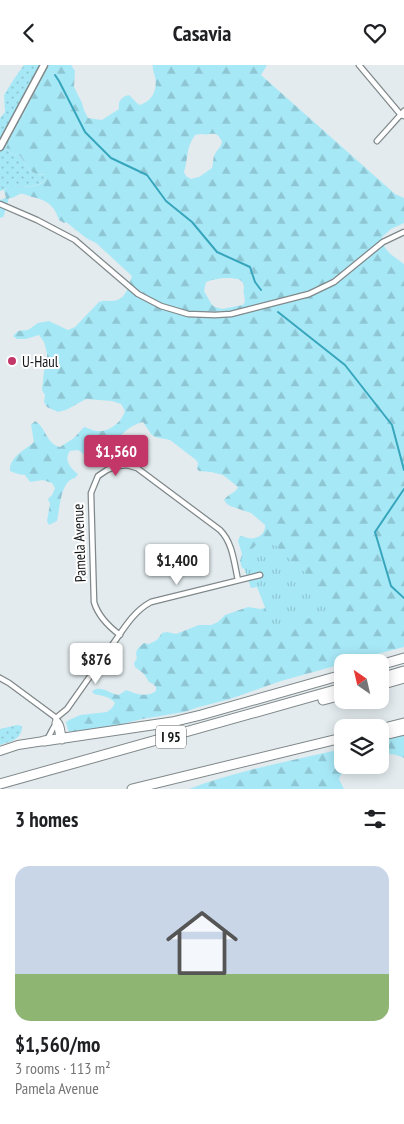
<!DOCTYPE html>
<meta charset="utf-8">
<style>
body{margin:0;font-family:"PT Sans Narrow",sans-serif;background:#f6f6f6;color:#202124;height:100vh;display:flex;flex-direction:column;font-size:19px;white-space:nowrap}
*{box-sizing:border-box;margin:0}
p{font-size:16px;color:#757577}
.icon{flex:none;width:28px;height:28px;fill:none;stroke:currentColor;stroke-width:2;stroke-linecap:round;stroke-linejoin:round}
.map{position:relative;height:724px;overflow:hidden}
.details{display:flex;flex-direction:column;background:#fff;flex:1}
.details>*{flex:none}
.needle{width:32px;rotate:326deg}
.fabs{position:absolute;left:334px;top:589px;display:grid;gap:10px}
.fabs a{display:grid;place-items:center;width:55px;height:55px;border-radius:10px;background:#fff;box-shadow:0 2px 12px #0003;font-size:25px}
.price{position:absolute;translate:-50% -42px;padding:0 11px;border-radius:5px;background:#fff;color:#222;font-size:16px;line-height:32px;filter:drop-shadow(0 1px 2px #0008)}
.price::after{content:'';position:absolute;left:50%;top:30px;width:15px;height:11px;margin-left:-8px;background:inherit;clip-path:polygon(0 0,100% 0,50% 100%)}
.price.active{background:#c33668;color:#fff}
ul{padding:0;list-style:none}
li{display:grid;align-content:center;gap:10px;height:265px;padding:0 15px}
li span{display:grid;place-items:center;height:155px;border-radius:15px;color:#555}
li>.icon{margin-inline-start:auto}
span .icon{width:90px;height:90px;fill:#fffc;stroke-width:1}
li b{font-size:21px}
h2{display:flex;justify-content:space-between;align-items:center;height:60px;padding:0 15px;font-size:21px}
header{display:flex;justify-content:space-between;align-items:center;height:65px;padding:0 15px;background:#fff;font-size:22px;font-weight:800}
.map>svg:first-child{display:block}
</style>
<header><svg class="icon" aria-label="back" viewBox="0 0 24 24"><path d="M15 5l-7 7 7 7"/></svg>Casavia<svg class="icon" aria-label="heart" viewBox="0 0 24 24"><path d="M12 20l-8-8c-3-5 5-10 8-4 3-6 11-1 8 4z"/></svg></header>
<div class="map">
<svg width="404" height="724" viewBox="0 0 404 724">
<defs>
<pattern id="grass-dots" width="8" height="8" patternUnits="userSpaceOnUse" patternTransform="scale(1.25)"><rect width="8" height="8" fill="#a7e8f7"/><path d="M2 2h.1M6 6h.1" fill="none" stroke="#8fc6d3" stroke-width="1.8" stroke-linecap="round"/></pattern>
<pattern id="forest-firs" width="22" height="20" patternUnits="userSpaceOnUse" patternTransform="scale(1.25)"><rect width="22" height="20" fill="#a7e8f7"/><path d="M5 1l3.5 6h-7zM16 11l3.5 6h-7z" fill="#8fc6d3"/></pattern>
<pattern id="park-tufts" width="24" height="20" patternUnits="userSpaceOnUse" patternTransform="scale(1.25)"><rect width="24" height="20" fill="#a7e8f7"/><path d="M3 7l-1-3M5 7V3M7 7l1-3M15 17l-1-3M17 17v-4M19 17l1-3" fill="none" stroke="#8fc6d3"/></pattern>
</defs>
<rect width="100%" height="100%" fill="#e3ebee"/>
<path fill="url(#grass-dots)" d="M24 0H49L6 83 10 88 20 91C25 97 27 104 34 108 38 110 43 109 47 110V114C36 124 25 120 12 122 7 123 4 125 0 126V53L5 47 4 30 14 14Z
M17 660 22 661C22 675 11 676 0 680V664Z"/>
<path fill="url(#forest-firs)" fill-rule="evenodd" d="M49 0H71L75 6 74 22 82 38 84 45 88 53 102 55 119 44C118 36 121 32 129 30L139 40C152 37 158 24 155 12 154 7 152 5 153 0H267L261 10 395 129 404 133V158L391 164 382 172C382 186 394 191 404 199V582L347 597 342 598V599L281 616 230 634 199 642 184 647 142 654 119 660 90 664 83 666 70 667 68 665 66 657 69 655 80 650 107 647 112 643 115 638C110 631 102 631 94 629L92 626C101 620 108 628 118 630L122 628 126 625C136 629 146 633 156 626V622L153 619 149 617 144 609 135 602 134 598 137 593C134 586 139 582 144 578L149 579 157 575 162 568 167 567 176 569 199 560H211L218 557 225 550 248 542 260 544 265 543 266 537 247 504 242 503 240 496 242 489 238 476 240 471C243 471 245 472 248 473 257 475 266 469 265 460L251 448 230 441 227 439 224 435C228 429 236 428 238 422L223 410 211 407 199 406 197 404 198 398 196 395 170 375 155 372 151 369 143 357C134 359 122 366 119 375 117 379 117 383 116 387 107 406 89 392 78 385L70 386C63 395 71 404 78 409L75 413C60 416 60 444 57 456L49 460 47 456 50 439 48 434 52 430 55 423 52 418 43 415 30 417 25 410 18 409 10 406C9 392 25 385 34 377L31 360 35 356C46 362 46 379 60 382L74 373 84 362C89 363 95 367 100 366 111 366 122 356 125 346L121 339 112 336 86 334 66 345 58 347 47 342 44 337 45 330 42 325 44 306 47 299V288L44 277 39 270 26 274H17L13 271 18 266 28 265 38 258 49 256 68 265 75 262 99 237C104 235 106 236 111 236 126 236 128 222 132 211L96 178 86 173 66 157 64 158 59 155C54 140 47 135 32 132 28 131 24 128 20 129 17 130 15 132 12 133H9L3 153 2 152 0 153V135L6 133 4 125C19 116 33 128 47 114V110C43 109 38 110 34 108 27 104 25 97 20 91L10 88 6 83ZM201 69C212 71 216 64 222 77 221 83 216 85 214 91 213 94 213 99 212 103L199 112 191 114 186 111 184 107C189 92 185 85 195 70ZM223 213C231 214 242 211 244 221 244 224 243 227 244 229 244 232 245 235 245 237L243 240 222 244 215 242 212 240 204 226 206 217 212 215Z
M404 670V693C395 689 390 688 380 690V675Z
M342 684V700H349L340 711 339 714 344 724H189C238 705 291 696 342 684Z"/>
<path fill="url(#park-tufts)" d="M266 471 343 544 273 563 257 522 251 523 241 494Z"/>
<g fill="none" stroke-linecap="round" stroke-linejoin="round">
<path stroke="#37a6bc" stroke-width="2" d="M55 10 59 16 85 67 111 93 147 110 166 136 192 157 217 187 250 202 255 217 261 225
M278 247 345 300 392 360 404 405
M404 424 375 467 391 521 404 533"/>
<defs>
<path id="minor" d="M359 0 401 50 404 51
M377 76 404 46
M0 139 37 155 75 175 138 229 161 241 188 249 215 250 231 249 309 229 334 217 383 177 404 167
M120 570C108 561 98 551 94 537L91 428 98 411 107 405 118 401 127 400 137 403 220 465C233 478 234 498 238 515
M0 613 9 618 55 652 57 658C53 661 51 669 47 674
M56 653 67 644C82 623 96 603 110 583 122 567 132 547 151 537L260 510"/>
<path id="secondary" d="M0 82 44 0"/>
<path id="trunk" d="M0 686 18 680 44 676"/>
<path id="motorway" d="M380 600 404 593
M380 613 404 606
M380 620 404 613
M323 635 342 630
M57 658C61 663 59 669 62 674
M380 664 404 658
M380 671 404 665
M44 676 172 657 201 650 342 610
M0 719 342 623
M132 724 342 673"/>
</defs>
<use href="#minor" stroke="#80888a" stroke-width="7"/>
<use href="#secondary" stroke="#80888a" stroke-width="9"/>
<use href="#trunk" stroke="#80888a" stroke-width="10"/>
<use href="#motorway" stroke="#80888a" stroke-width="11"/>
<use href="#minor" stroke="#fff" stroke-width="4.5"/>
<use href="#secondary" stroke="#fff" stroke-width="6"/>
<use href="#trunk" stroke="#fff" stroke-width="8"/>
<use href="#motorway" stroke="#fff" stroke-width="9"/>
</g>
<circle fill="#c33668" stroke="#fff" stroke-width="2" cx="12" cy="296" r="5"/>
<g text-anchor="middle" dominant-baseline="central" stroke-width="4" stroke-linejoin="round" paint-order="stroke">
<rect fill="#fff" stroke="#5a5d5d" stroke-width="1" x="156" y="660.5" width="30" height="23" rx="4"/>
<g font-size="14" font-weight="bold" fill="#141718">
<text x="171" y="672">I 95</text>
</g>
<g font-size="15" fill="#141718" stroke="#fff" text-anchor="start">
<text x="22" y="296">U-Haul</text>
</g>
<g font-size="15" fill="#141718" stroke="#fff">
<text transform="translate(79 478) rotate(-92)">Pamela Avenue</text>
</g>
</g>
</svg>
<div class="fabs">
<a><svg class="needle" viewBox="-14 -14 28 28"><path d="M0-13l5 13h-10z" fill="#e53935"/><path d="M0 13l5-13h-10z" fill="#757577"/></svg></a>
<a><svg class="icon" aria-label="layers" viewBox="0 0 24 24"><path d="M12 4l9 5-9 5-9-5zM3 14l9 5 9-5"/></svg></a>
</div>
<b class="price active" style="left:116px;top:412px">$1,560</b>
<b class="price" style="left:177px;top:521px">$1,400</b>
<b class="price" style="left:96px;top:620px">$876</b>
</div>
<section class="details">
<h2>3 homes<svg class="icon" aria-label="filters" viewBox="0 0 24 24"><path d="M4 7h16M4 17h16"/><circle cx="9" cy="7" r="2"/><circle cx="15" cy="17" r="2"/></svg></h2>
<ul>
<li><span style="background:linear-gradient(#c9d6e8 70%,#8fb573 0)"><svg class="icon" aria-label="home" viewBox="0 0 24 24"><path d="M3 11l9-7 9 7M6 9v11h12V9"/></svg></span><div><b>$1,560/mo</b><p>3 rooms · 113 m²</p><p>Pamela Avenue</p></div></li>
</ul>
</section>
